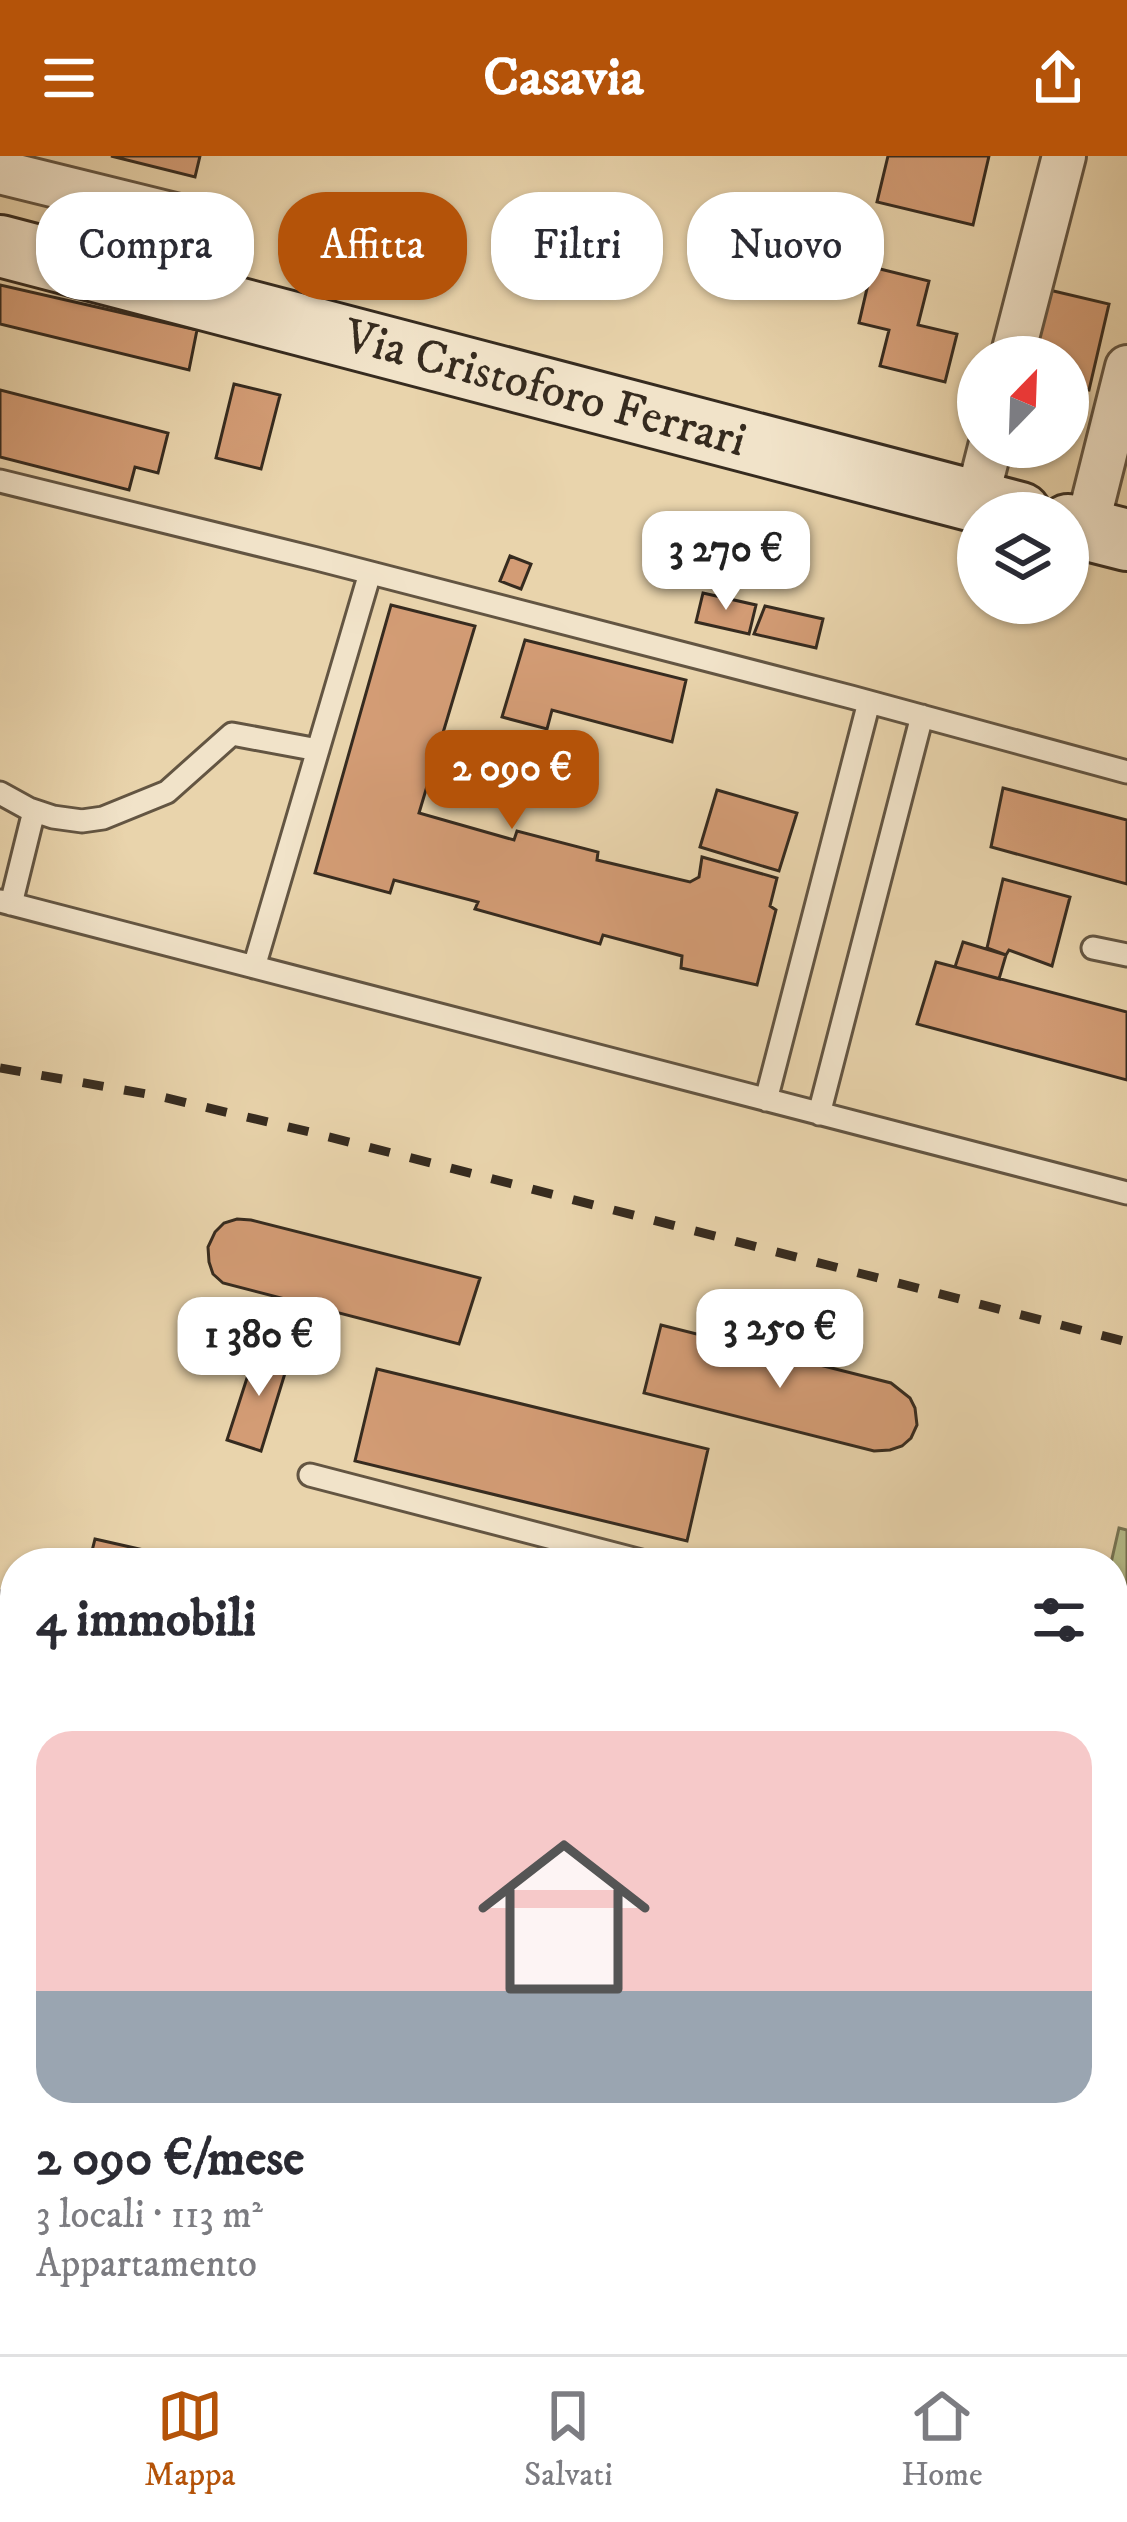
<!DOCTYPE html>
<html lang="it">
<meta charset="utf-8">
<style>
body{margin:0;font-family:"IM FELL DW Pica",serif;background:#f2f2f3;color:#2b2b33;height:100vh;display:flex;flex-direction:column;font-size:45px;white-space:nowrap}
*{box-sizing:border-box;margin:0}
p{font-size:39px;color:#7c7c81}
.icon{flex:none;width:66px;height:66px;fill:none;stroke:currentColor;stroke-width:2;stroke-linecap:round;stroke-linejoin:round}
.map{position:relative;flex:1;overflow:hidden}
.drawer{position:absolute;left:0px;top:1392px;width:1128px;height:807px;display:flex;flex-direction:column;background:#fff;border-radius:48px 48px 0 0;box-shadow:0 3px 9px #0004}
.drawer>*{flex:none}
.top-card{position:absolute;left:36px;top:36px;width:1056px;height:108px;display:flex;gap:24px}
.needle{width:78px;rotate:23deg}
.controls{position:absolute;left:957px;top:180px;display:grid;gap:24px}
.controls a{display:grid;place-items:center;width:132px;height:132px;border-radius:50%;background:#fff;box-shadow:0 3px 9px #0004;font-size:60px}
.price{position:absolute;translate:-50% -102px;padding:0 27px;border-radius:24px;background:#fff;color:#222;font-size:39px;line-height:78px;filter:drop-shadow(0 3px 6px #0008)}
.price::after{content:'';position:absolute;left:50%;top:72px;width:36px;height:27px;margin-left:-18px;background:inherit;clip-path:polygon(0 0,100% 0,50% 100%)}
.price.on{background:#b45309;color:#fff}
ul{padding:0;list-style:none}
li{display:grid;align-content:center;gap:24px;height:636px;padding:0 36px}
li+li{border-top:3px solid #e1e1e2}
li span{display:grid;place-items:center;height:372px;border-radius:36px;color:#555}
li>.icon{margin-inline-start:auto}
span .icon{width:216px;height:216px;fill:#fffc;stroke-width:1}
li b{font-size:51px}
h2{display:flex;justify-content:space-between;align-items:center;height:144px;padding:0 36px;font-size:51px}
.tag{padding:0 42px;border-radius:48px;background:#fff;box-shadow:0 3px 9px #0004;font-size:42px;line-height:108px}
.tag.on{background:#b45309;color:#fff}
header{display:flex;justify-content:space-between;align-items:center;height:156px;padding:0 36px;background:#b45309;color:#fff;font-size:54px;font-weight:700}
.tab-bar{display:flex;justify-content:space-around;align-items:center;height:168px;border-top:3px solid #e1e1e2;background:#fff;font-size:33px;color:#7c7c81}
.tab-bar a{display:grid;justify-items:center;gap:6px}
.tab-bar .on{color:#b45309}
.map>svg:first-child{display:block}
</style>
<header><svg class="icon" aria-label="menu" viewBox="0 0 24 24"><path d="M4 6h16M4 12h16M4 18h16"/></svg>Casavia<svg class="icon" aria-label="share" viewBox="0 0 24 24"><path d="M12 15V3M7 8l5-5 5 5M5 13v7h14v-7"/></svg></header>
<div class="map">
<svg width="1127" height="2198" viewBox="0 0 1127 2198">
<rect width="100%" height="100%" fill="#e9d4ac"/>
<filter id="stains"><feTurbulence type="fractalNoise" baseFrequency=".00167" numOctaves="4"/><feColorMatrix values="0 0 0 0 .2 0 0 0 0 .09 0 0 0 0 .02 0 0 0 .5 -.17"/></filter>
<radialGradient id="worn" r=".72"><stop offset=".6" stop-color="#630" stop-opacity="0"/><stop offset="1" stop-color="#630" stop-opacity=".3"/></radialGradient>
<path fill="#b5bd8a" stroke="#767454" stroke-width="3" d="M1119 1372 1127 1374V1570L1113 1566 1111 1407Z"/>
<path fill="#d39c75" stroke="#362b1f" stroke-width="3" d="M111 0H200L195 21Z
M888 0H989L973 69 877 46Z
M872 111 929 125 918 169 957 178 945 226 880 210 889 174 859 167Z
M0 129 197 174 189 214 0 168Z
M1045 133 1109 148 1089 234 1068 230V201H1030Z
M234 228 280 239 261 313 216 302Z
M0 234 168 277 158 317 135 311 129 334 0 301Z
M510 400 531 408 521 433 500 425Z
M703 437 756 449 749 478 696 466Z
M391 449 475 470 419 657 514 684 517 675 598 696 597 704 690 726 699 721 702 701 777 722 770 750 776 754 757 829 681 812 682 800 603 779 600 788 475 753 478 746 394 724 390 737 315 717Z
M765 450 823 463 816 492 754 478Z
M525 484 686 524 672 586 552 554 547 573 502 561Z
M1003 632 1127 664V728L991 691Z
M717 634 797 657 779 715 700 691Z
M1003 723 1070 741 1052 810 1009 794 1006 799 987 792Z
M963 786 1006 799 999 823 955 811Z
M936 806 1127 856V924L917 868Z
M237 1063 251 1064 480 1122 459 1188 223 1127 213 1118 209 1106 208 1091 215 1076 224 1067Z
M661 1169 891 1227 910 1242 915 1252 917 1269 911 1282 902 1290 890 1294 874 1295 644 1237Z
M257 1191 290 1201 261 1295 227 1284Z
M377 1213 708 1293 687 1385 355 1305Z
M95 1383 161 1398 159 1407H89Z
M0 1435 14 1438 0 1499Z
M1127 2127V2198H1102L1107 2184H1113V2167Z
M907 2184H952L948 2198H902Z"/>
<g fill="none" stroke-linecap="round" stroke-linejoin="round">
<defs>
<path id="service" d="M0 325 317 403 851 541 1127 616
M0 637 29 653 53 661 82 665 103 662 167 636 232 578 318 594
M0 745 1127 1037
M11 748 34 655
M1093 792 1127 799
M254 811 370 417
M766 944 869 546
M819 958 922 560
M310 1319 649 1407
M1113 1627 1127 1630
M0 1694 15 1697
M1113 1980 1127 1984
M0 2161 15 2165
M89 2184 143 2198"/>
<path id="minor" d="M0 16 199 65
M1012 201 1064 0
M976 346 990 291
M1086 374 1127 211"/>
<path id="secondary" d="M0 90 1020 357
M1068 369 1127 384"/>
</defs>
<use href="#service" stroke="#635542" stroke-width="27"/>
<use href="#minor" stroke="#635542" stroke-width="48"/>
<use href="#secondary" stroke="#362b1f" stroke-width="66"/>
<use href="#service" stroke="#f1e3c9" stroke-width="21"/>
<use href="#minor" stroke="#f1e3c9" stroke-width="42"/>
<use href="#secondary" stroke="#f1e3c9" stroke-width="60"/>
<path stroke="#362b1f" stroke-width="9" stroke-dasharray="21 21" stroke-linecap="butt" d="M0 912 158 940 310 976 1127 1186"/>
</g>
<g text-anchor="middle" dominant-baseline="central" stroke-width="12" stroke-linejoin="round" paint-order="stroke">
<g font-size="48" fill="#362b1f" stroke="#f1e3c9">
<text transform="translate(545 233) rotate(15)">Via Cristoforo Ferrari</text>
</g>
</g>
<rect width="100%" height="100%" filter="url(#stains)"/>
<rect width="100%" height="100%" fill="url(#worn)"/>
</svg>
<div class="controls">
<a><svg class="needle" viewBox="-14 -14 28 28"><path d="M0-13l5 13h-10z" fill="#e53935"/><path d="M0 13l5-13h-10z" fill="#7c7c81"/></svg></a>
<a><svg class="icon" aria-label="layers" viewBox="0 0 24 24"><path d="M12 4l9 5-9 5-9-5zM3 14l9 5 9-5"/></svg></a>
</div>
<b class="price" style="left:726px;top:457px">3 270 €</b>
<b class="price on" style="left:512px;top:676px">2 090 €</b>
<b class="price" style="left:780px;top:1235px">3 250 €</b>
<b class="price" style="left:259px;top:1243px">1 380 €</b>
<div class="top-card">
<a class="tag">Compra</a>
<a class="tag on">Affitta</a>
<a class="tag">Filtri</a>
<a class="tag">Nuovo</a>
</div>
<section class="drawer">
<h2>4 immobili<svg class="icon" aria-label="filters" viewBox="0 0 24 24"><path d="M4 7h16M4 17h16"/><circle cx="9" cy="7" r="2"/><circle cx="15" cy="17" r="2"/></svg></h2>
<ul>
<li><span style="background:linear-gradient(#f6c9c9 70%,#9aa5b1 0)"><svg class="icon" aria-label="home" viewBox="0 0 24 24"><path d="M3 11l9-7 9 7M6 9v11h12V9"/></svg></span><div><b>2 090 €/mese</b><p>3 locali · 113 m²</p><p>Appartamento</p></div></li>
</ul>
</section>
</div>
<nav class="tab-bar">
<a class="on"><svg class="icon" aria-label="map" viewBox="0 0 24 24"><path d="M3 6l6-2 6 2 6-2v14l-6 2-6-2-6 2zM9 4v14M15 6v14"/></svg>Mappa</a>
<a><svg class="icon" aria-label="saved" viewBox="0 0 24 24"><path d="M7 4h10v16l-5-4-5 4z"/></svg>Salvati</a>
<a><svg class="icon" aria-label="home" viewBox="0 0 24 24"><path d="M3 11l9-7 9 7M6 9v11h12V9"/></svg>Home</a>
</nav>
